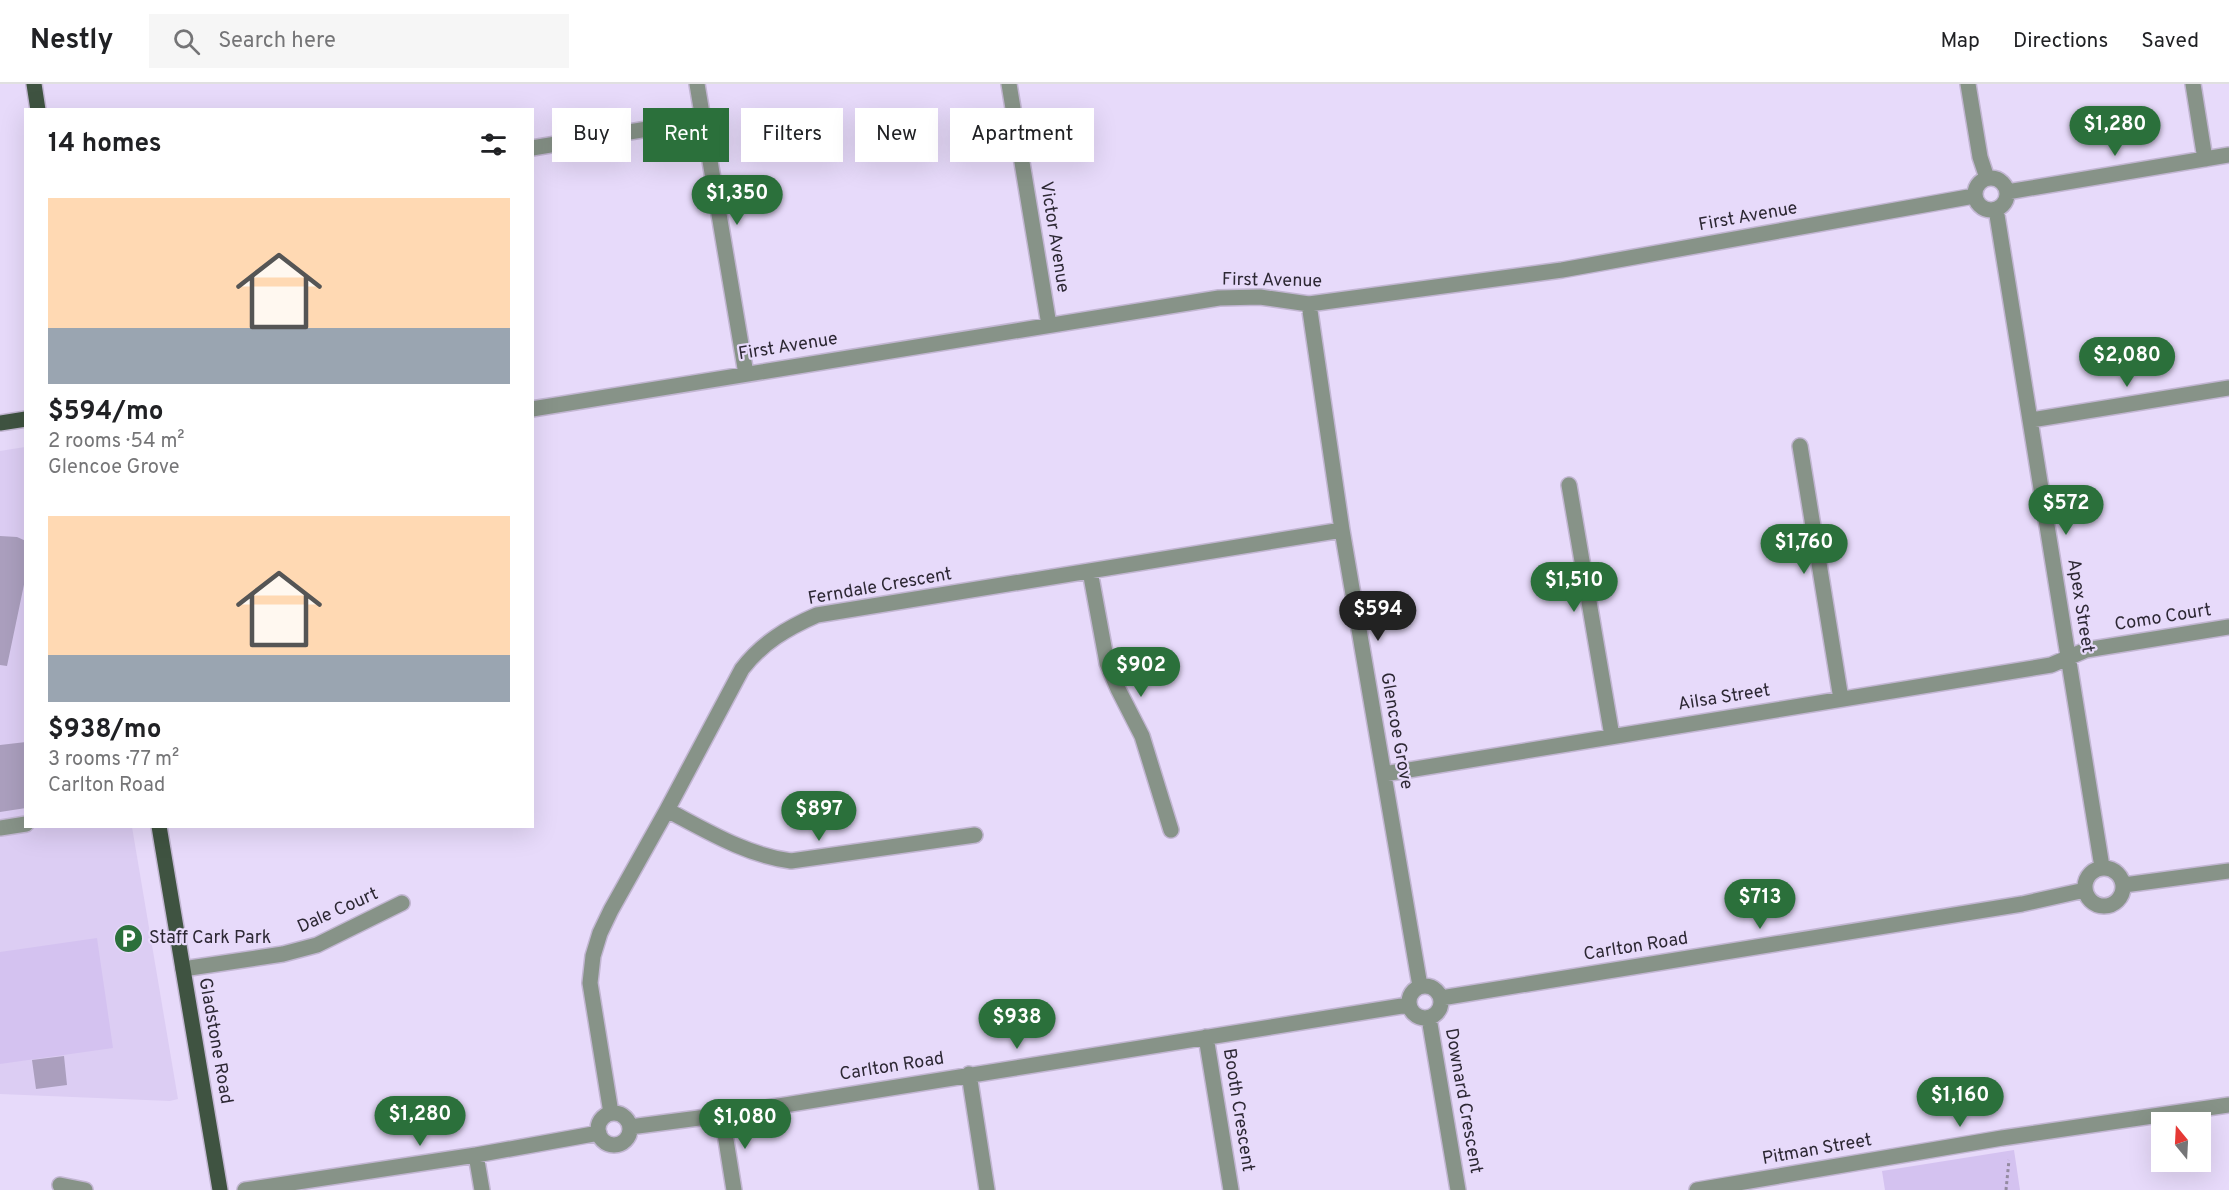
<!DOCTYPE html>
<meta charset="utf-8">
<style>
body{margin:0;font-family:Overpass,sans-serif;background:#f6f6f6;color:#202124;height:100vh;display:flex;flex-direction:column;font-size:22px;white-space:nowrap}
*{box-sizing:border-box;margin:0}
p{font-size:20px;color:#757577}
.icon{flex:none;width:33px;height:33px;fill:none;stroke:currentColor;stroke-width:2;stroke-linecap:round;stroke-linejoin:round}
.map{position:relative;flex:1;overflow:hidden}
.drawer{position:absolute;left:24px;top:24px;width:510px;height:720px;display:flex;flex-direction:column;background:#fff;border-radius:0px;box-shadow:0 6px 24px #0002}
.drawer>*{flex:none}
.guide{position:absolute;left:552px;top:24px;width:570px;height:54px;display:flex;gap:12px}
.needle{width:39px;rotate:342deg}
.buttons{position:absolute;left:2151px;top:1028px;display:grid;gap:12px}
.buttons a{display:grid;place-items:center;width:60px;height:60px;border-radius:0px;background:#fff;box-shadow:0 6px 24px #0002;font-size:30px}
.price{position:absolute;translate:-50% -51px;padding:0 14px;border-radius:21px;background:#2b703b;color:#fff;font-size:20px;line-height:39px;filter:drop-shadow(0 2px 3px #0008)}
.price::after{content:'';position:absolute;left:50%;top:36px;width:18px;height:14px;margin-left:-9px;background:inherit;clip-path:polygon(0 0,100% 0,50% 100%)}
.price.selected{background:#222;color:#fff}
ul{padding:0;list-style:none}
li{display:grid;align-content:center;gap:12px;height:318px;padding:0 24px}
li span{display:grid;place-items:center;height:186px;border-radius:0px;color:#555}
li>.icon{margin-inline-start:auto}
span .icon{width:108px;height:108px;fill:#fffc;stroke-width:1}
li b{font-size:26px}
h2{display:flex;justify-content:space-between;align-items:center;height:72px;padding:0 24px;font-size:26px}
.chip{padding:0 21px;border-radius:0px;background:#fff;box-shadow:0 6px 24px #0002;font-size:21px;line-height:54px}
.chip.selected{background:#2b703b;color:#fff}
header{display:flex;align-items:center;gap:36px;box-sizing:border-box;height:84px;padding:0 30px;background:#fff;border-bottom:2px solid #e0e0e0}
header strong{font-size:28px}
nav{display:flex;gap:33px;margin-inline-start:auto;font-size:21px}
.search{width:420px;height:54px;background:#f6f6f6;display:flex;align-items:center;gap:15px;box-sizing:border-box;padding:0 21px;border-radius:0px;color:#757577;font-size:22px}
.map>svg:first-child{display:block}
</style>
<header>
<strong>Nestly</strong>
<div class="search"><svg class="icon" aria-label="search" viewBox="0 0 24 24"><circle cx="10" cy="10" r="6"/><path d="M15 15l6 6"/></svg>Search here</div>
<nav><a>Map</a><a>Directions</a><a>Saved</a></nav>
</header>
<div class="map">
<svg width="2229" height="1106" viewBox="0 0 2229 1106">
<rect width="100%" height="100%" fill="#e7dafa"/>
<path fill="#dccdf3" d="M25 363 26 742 132 743 178 1015 170 1017 0 1010V367Z"/>
<path fill="#d4c2f0" d="M97 854 113 964 0 980V868Z
M2014 1066 2020 1106H1885L1882 1087Z"/>
<path fill="#ab9fbe" d="M0 452 17 453 26 457V491L7 582 0 581Z
M26 658V724L0 728V661Z
M64 972 67 1001 36 1005 32 976Z"/>
<g fill="none" stroke-linecap="round" stroke-linejoin="round">
<defs>
<path id="minor" d="M697 0 746 290
M1009 0 1049 241
M1968 0 1980 73 1987 94
M2193 0 2205 75
M532 64 702 36
M1975 110a16 16 0 1 1 32 0a16 16 0 1 1-32 0Z
M2007 108 2229 71
M1996 125 2102 783
M1309 220 1342 446 1420 902
M532 325 1219 214 1260 213 1309 220 1562 186 1974 112
M2031 336 2229 304
M1800 362 1841 615
M1569 401 1612 652
M1090 487 1107 579 1118 605 1142 652 1171 746
M1384 690 2051 581 2086 566 2229 543
M667 726C707 747 746 771 791 777L975 751
M0 744 26 740
M2085 803a19 19 0 1 1 38 0a19 19 0 1 1-38 0Z
M2124 801 2229 787
M183 885 283 870 317 861 402 819
M1409 918a16 16 0 1 1 32 0a16 16 0 1 1-32 0Z
M1441 914 2022 820 2085 806
M1429 934 1458 1106
M1206 953 1231 1106
M969 990 987 1106
M611 1029 590 899 593 872 600 849 611 826 667 726 742 585C762 559 787 544 817 531L1342 446
M598 1045a16 16 0 1 1 32 0a16 16 0 1 1-32 0Z
M722 1031 734 1106
M630 1043 722 1031 1408 921
M476 1071 482 1106
M60 1101 85 1106
M245 1106 476 1071 599 1049
M1697 1106 2002 1054 2229 1021"/>
<path id="major" d="M34 0 38 26
M0 339 26 335
M159 742 220 1106"/>
</defs>
<use href="#minor" stroke="#c2b6d2" stroke-width="18"/>
<use href="#major" stroke="#c2b6d2" stroke-width="18"/>
<path stroke="#948aa1" stroke-width="3" stroke-dasharray="3 3" stroke-linecap="butt" d="M2006 1106 2009 1076"/>
<use href="#minor" stroke="#879388" stroke-width="15"/>
<use href="#major" stroke="#3f5341" stroke-width="15"/>
</g>
<defs>
<symbol id="parking-disc" viewBox="-11 -11 22 22"><circle r="9.5" fill="#2b703b" stroke="#e7dafa"/><path d="M-3.5-5.5H1a3.5 3.5 0 0 1 0 7H-1V5.5H-3.5ZM-1-3.4V-.6H.8a1.4 1.4 0 0 0 0-2.8Z" fill="#fff"/></symbol>
</defs>
<g fill-rule="evenodd">
<use href="#parking-disc" x="112" y="838" width="33" height="33"/>
</g>
<g text-anchor="middle" dominant-baseline="central" stroke-width="4.5" stroke-linejoin="round" paint-order="stroke">
<g font-size="18" fill="#2d2834" stroke="#e7dafa">
<text transform="translate(1748 133) rotate(-10)">First Avenue</text>
<text transform="translate(1054 153) rotate(81)">Victor Avenue</text>
<text transform="translate(1272 197) rotate(1)">First Avenue</text>
<text transform="translate(788 263) rotate(-9)">First Avenue</text>
<text transform="translate(880 503) rotate(-10)">Ferndale Crescent</text>
<text transform="translate(2080 522) rotate(81)">Apex Street</text>
<text transform="translate(2163 534) rotate(-9)">Como Court</text>
<text transform="translate(1724 614) rotate(-9)">Ailsa Street</text>
<text transform="translate(1396 647) rotate(80)">Glencoe Grove</text>
<text transform="translate(338 827) rotate(-24)">Dale Court</text>
<text transform="translate(1636 863) rotate(-9)">Carlton Road</text>
<text transform="translate(215 957) rotate(80)">Gladstone Road</text>
<text transform="translate(892 983) rotate(-9)">Carlton Road</text>
<text transform="translate(1463 1017) rotate(80)">Downard Crescent</text>
<text transform="translate(1238 1026) rotate(81)">Booth Crescent</text>
<text transform="translate(1817 1066) rotate(-10)">Pitman Street</text>
</g>
<g font-size="18" fill="#2d2834" stroke="#e7dafa" text-anchor="start">
<text x="149" y="854">Staff Cark Park</text>
</g>
</g>
</svg>
<div class="buttons">
<a><svg class="needle" viewBox="-14 -14 28 28"><path d="M0-13l5 13h-10z" fill="#e53935"/><path d="M0 13l5-13h-10z" fill="#757577"/></svg></a>
</div>
<b class="price" style="left:2115px;top:73px">$1,280</b>
<b class="price" style="left:737px;top:142px">$1,350</b>
<b class="price" style="left:2127px;top:304px">$2,080</b>
<b class="price" style="left:2066px;top:452px">$572</b>
<b class="price" style="left:1804px;top:491px">$1,760</b>
<b class="price" style="left:1574px;top:529px">$1,510</b>
<b class="price selected" style="left:1378px;top:558px">$594</b>
<b class="price" style="left:1141px;top:614px">$902</b>
<b class="price" style="left:819px;top:758px">$897</b>
<b class="price" style="left:1760px;top:846px">$713</b>
<b class="price" style="left:1017px;top:966px">$938</b>
<b class="price" style="left:1960px;top:1044px">$1,160</b>
<b class="price" style="left:420px;top:1063px">$1,280</b>
<b class="price" style="left:745px;top:1066px">$1,080</b>
<div class="guide">
<a class="chip">Buy</a>
<a class="chip selected">Rent</a>
<a class="chip">Filters</a>
<a class="chip">New</a>
<a class="chip">Apartment</a>
</div>
<section class="drawer">
<h2>14 homes<svg class="icon" aria-label="filters" viewBox="0 0 24 24"><path d="M4 7h16M4 17h16"/><circle cx="9" cy="7" r="2"/><circle cx="15" cy="17" r="2"/></svg></h2>
<ul>
<li><span style="background:linear-gradient(#ffd9b3 70%,#9aa5b1 0)"><svg class="icon" aria-label="home" viewBox="0 0 24 24"><path d="M3 11l9-7 9 7M6 9v11h12V9"/></svg></span><div><b>$594/mo</b><p>2 rooms · 54 m²</p><p>Glencoe Grove</p></div></li>
<li><span style="background:linear-gradient(#ffd9b3 75%,#9aa5b1 0)"><svg class="icon" aria-label="home" viewBox="0 0 24 24"><path d="M3 11l9-7 9 7M6 9v11h12V9"/></svg></span><div><b>$938/mo</b><p>3 rooms · 77 m²</p><p>Carlton Road</p></div></li>
</ul>
</section>
</div>
